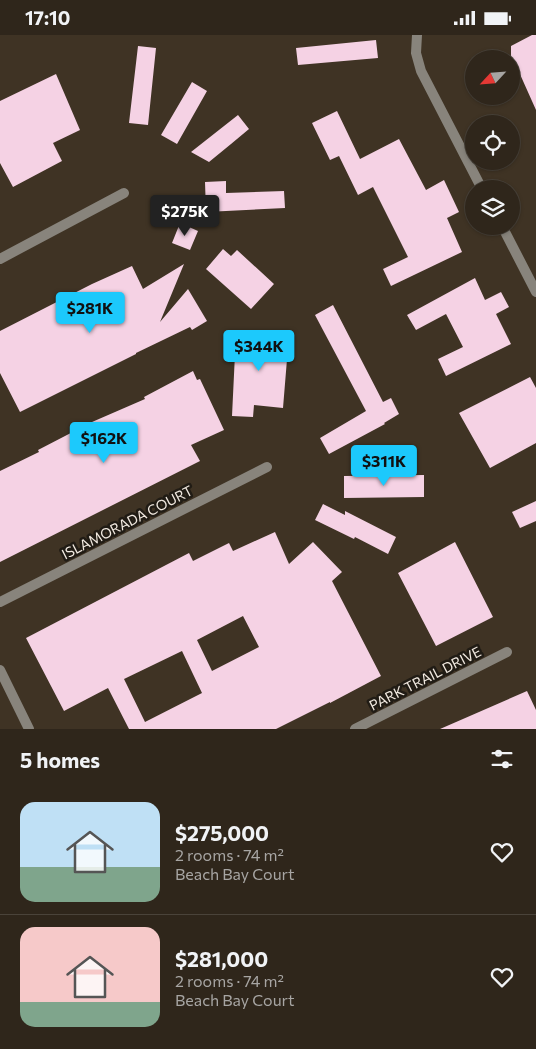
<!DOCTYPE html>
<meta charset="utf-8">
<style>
body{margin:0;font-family:Commissioner,sans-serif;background:#3b3228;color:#f1f3f6;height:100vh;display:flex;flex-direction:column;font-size:19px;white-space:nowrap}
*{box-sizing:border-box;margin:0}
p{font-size:16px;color:#a7a5a3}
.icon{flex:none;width:28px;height:28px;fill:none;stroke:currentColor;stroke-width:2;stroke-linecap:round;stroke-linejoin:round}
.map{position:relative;height:694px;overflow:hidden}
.side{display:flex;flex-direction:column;background:#2f261b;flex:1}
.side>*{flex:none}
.needle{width:32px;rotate:244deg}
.fabs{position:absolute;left:465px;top:15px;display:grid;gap:10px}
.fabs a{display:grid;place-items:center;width:55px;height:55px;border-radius:50%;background:#2f261b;box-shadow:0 1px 4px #0004,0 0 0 1px #4a433a;font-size:25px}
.price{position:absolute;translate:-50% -42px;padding:0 11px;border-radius:5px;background:#1cc9fc;color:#111;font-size:16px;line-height:32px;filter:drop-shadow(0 1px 2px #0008)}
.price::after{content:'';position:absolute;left:50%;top:30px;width:15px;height:11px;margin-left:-8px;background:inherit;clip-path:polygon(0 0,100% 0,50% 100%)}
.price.on{background:#222;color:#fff}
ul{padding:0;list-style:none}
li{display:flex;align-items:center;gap:15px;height:125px;padding:0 20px}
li+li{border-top:1px solid #4a433a}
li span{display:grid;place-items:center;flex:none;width:140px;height:100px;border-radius:15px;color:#555}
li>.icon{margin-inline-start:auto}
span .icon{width:60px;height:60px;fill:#fffc;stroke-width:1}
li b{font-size:21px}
h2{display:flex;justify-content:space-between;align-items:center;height:60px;padding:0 20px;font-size:21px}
.status{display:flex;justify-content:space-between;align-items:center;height:35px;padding:0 25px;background:#2f261b;direction:ltr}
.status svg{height:14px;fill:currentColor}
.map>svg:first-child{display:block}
</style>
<div class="status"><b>17:10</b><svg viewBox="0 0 49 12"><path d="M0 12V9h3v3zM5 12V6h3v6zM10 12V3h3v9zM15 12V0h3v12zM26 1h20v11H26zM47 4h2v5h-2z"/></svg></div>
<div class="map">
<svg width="536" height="694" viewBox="0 0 536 694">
<rect width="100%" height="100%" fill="#3f3324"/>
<path fill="#f5d2e4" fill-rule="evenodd" d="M532 0H536V75L519 37 511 41V11Z
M376 5 378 23 298 30 296 13Z
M138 11 156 13 148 90 129 88Z
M56 39 80 95 53 108 62 126 13 152 0 128V66Z
M192 47 207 56 177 109 161 100Z
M337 76 360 124 399 104 426 155 444 145 459 177 447 183 462 217 391 251 383 234 408 222 373 152 358 160 339 121 330 125 312 88Z
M238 80 249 94 231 109 209 127 191 117Z
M226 146V158L284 156 285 173 206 177 205 147Z
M180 188 198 196 190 215 172 208Z
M223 214 231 221 237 215 274 249 251 274 206 234Z
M184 229 160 287 188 254 207 286 192 295 190 292 136 318V319L20 377 0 338V296L92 249 132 231 143 254Z
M475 243 485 265 501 257 509 272 496 279 511 309 446 341 438 324 463 312 446 279 416 295 407 280Z
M333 270 383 367 391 363 399 379 384 388 385 389 329 419 320 403 366 376 315 280Z
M236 298 289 300 283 373 254 370 253 382 232 381Z
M193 336 197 345 200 344 224 395 191 410 200 426 0 527V436L39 417 38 415 92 387 145 364 144 362Z
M530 342 536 353V408L490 433 459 378Z
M424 440V462L344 463V441Z
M536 466V486L520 493 512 477Z
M323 469 345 480V476L396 502 388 519 355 502 354 504 315 485Z
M275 497 289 529 313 507 342 537 332 546 381 641 330 668V667L276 694H129L108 653 64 676 26 603 189 518 193 526 229 508 233 516ZM243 581 259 612 212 636 197 605ZM182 616 202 658 145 687 124 644Z
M455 507 493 582 436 611 398 538Z
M527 656 536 675V694H440Z"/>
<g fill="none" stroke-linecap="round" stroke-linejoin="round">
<path stroke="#88847c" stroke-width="10" d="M417 0 416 18 421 36 482 154
M502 191 536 257
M0 224 124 158
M0 567 267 432
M0 635 29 694
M355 694 507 617"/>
</g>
<g text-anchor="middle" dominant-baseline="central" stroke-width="5" stroke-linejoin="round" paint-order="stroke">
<g font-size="14" fill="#f2eae1" stroke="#211c15">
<text transform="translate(127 487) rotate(-27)">ISLAMORADA COURT</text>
<text transform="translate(425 643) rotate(-27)">PARK TRAIL DRIVE</text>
</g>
</g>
</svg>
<div class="fabs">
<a><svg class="needle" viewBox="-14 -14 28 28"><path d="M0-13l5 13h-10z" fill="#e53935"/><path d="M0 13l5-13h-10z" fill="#a7a5a3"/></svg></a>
<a><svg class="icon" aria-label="locate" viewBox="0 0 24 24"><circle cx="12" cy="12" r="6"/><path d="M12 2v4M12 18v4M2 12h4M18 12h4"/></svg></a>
<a><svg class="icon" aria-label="layers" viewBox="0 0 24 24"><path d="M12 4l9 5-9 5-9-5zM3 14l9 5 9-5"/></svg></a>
</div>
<b class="price on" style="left:185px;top:202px">$275K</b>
<b class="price" style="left:90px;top:299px">$281K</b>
<b class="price" style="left:259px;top:337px">$344K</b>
<b class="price" style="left:104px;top:429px">$162K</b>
<b class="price" style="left:384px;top:452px">$311K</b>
</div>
<section class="side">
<h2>5 homes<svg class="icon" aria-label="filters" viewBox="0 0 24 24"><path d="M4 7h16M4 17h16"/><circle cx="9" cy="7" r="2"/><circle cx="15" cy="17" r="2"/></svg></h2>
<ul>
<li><span style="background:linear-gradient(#bfe0f5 65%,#7fa58c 0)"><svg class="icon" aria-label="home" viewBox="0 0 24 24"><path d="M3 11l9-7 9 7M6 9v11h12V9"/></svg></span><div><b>$275,000</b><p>2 rooms · 74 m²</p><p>Beach Bay Court</p></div><svg class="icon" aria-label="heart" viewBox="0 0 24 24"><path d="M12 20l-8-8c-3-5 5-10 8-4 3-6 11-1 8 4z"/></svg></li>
<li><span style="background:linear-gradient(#f6c9c9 75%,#7fa58c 0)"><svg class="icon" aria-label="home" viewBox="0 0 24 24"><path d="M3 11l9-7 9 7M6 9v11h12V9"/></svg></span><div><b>$281,000</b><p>2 rooms · 74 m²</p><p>Beach Bay Court</p></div><svg class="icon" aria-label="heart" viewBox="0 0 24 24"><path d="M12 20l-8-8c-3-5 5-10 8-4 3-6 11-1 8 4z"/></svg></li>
</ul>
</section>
